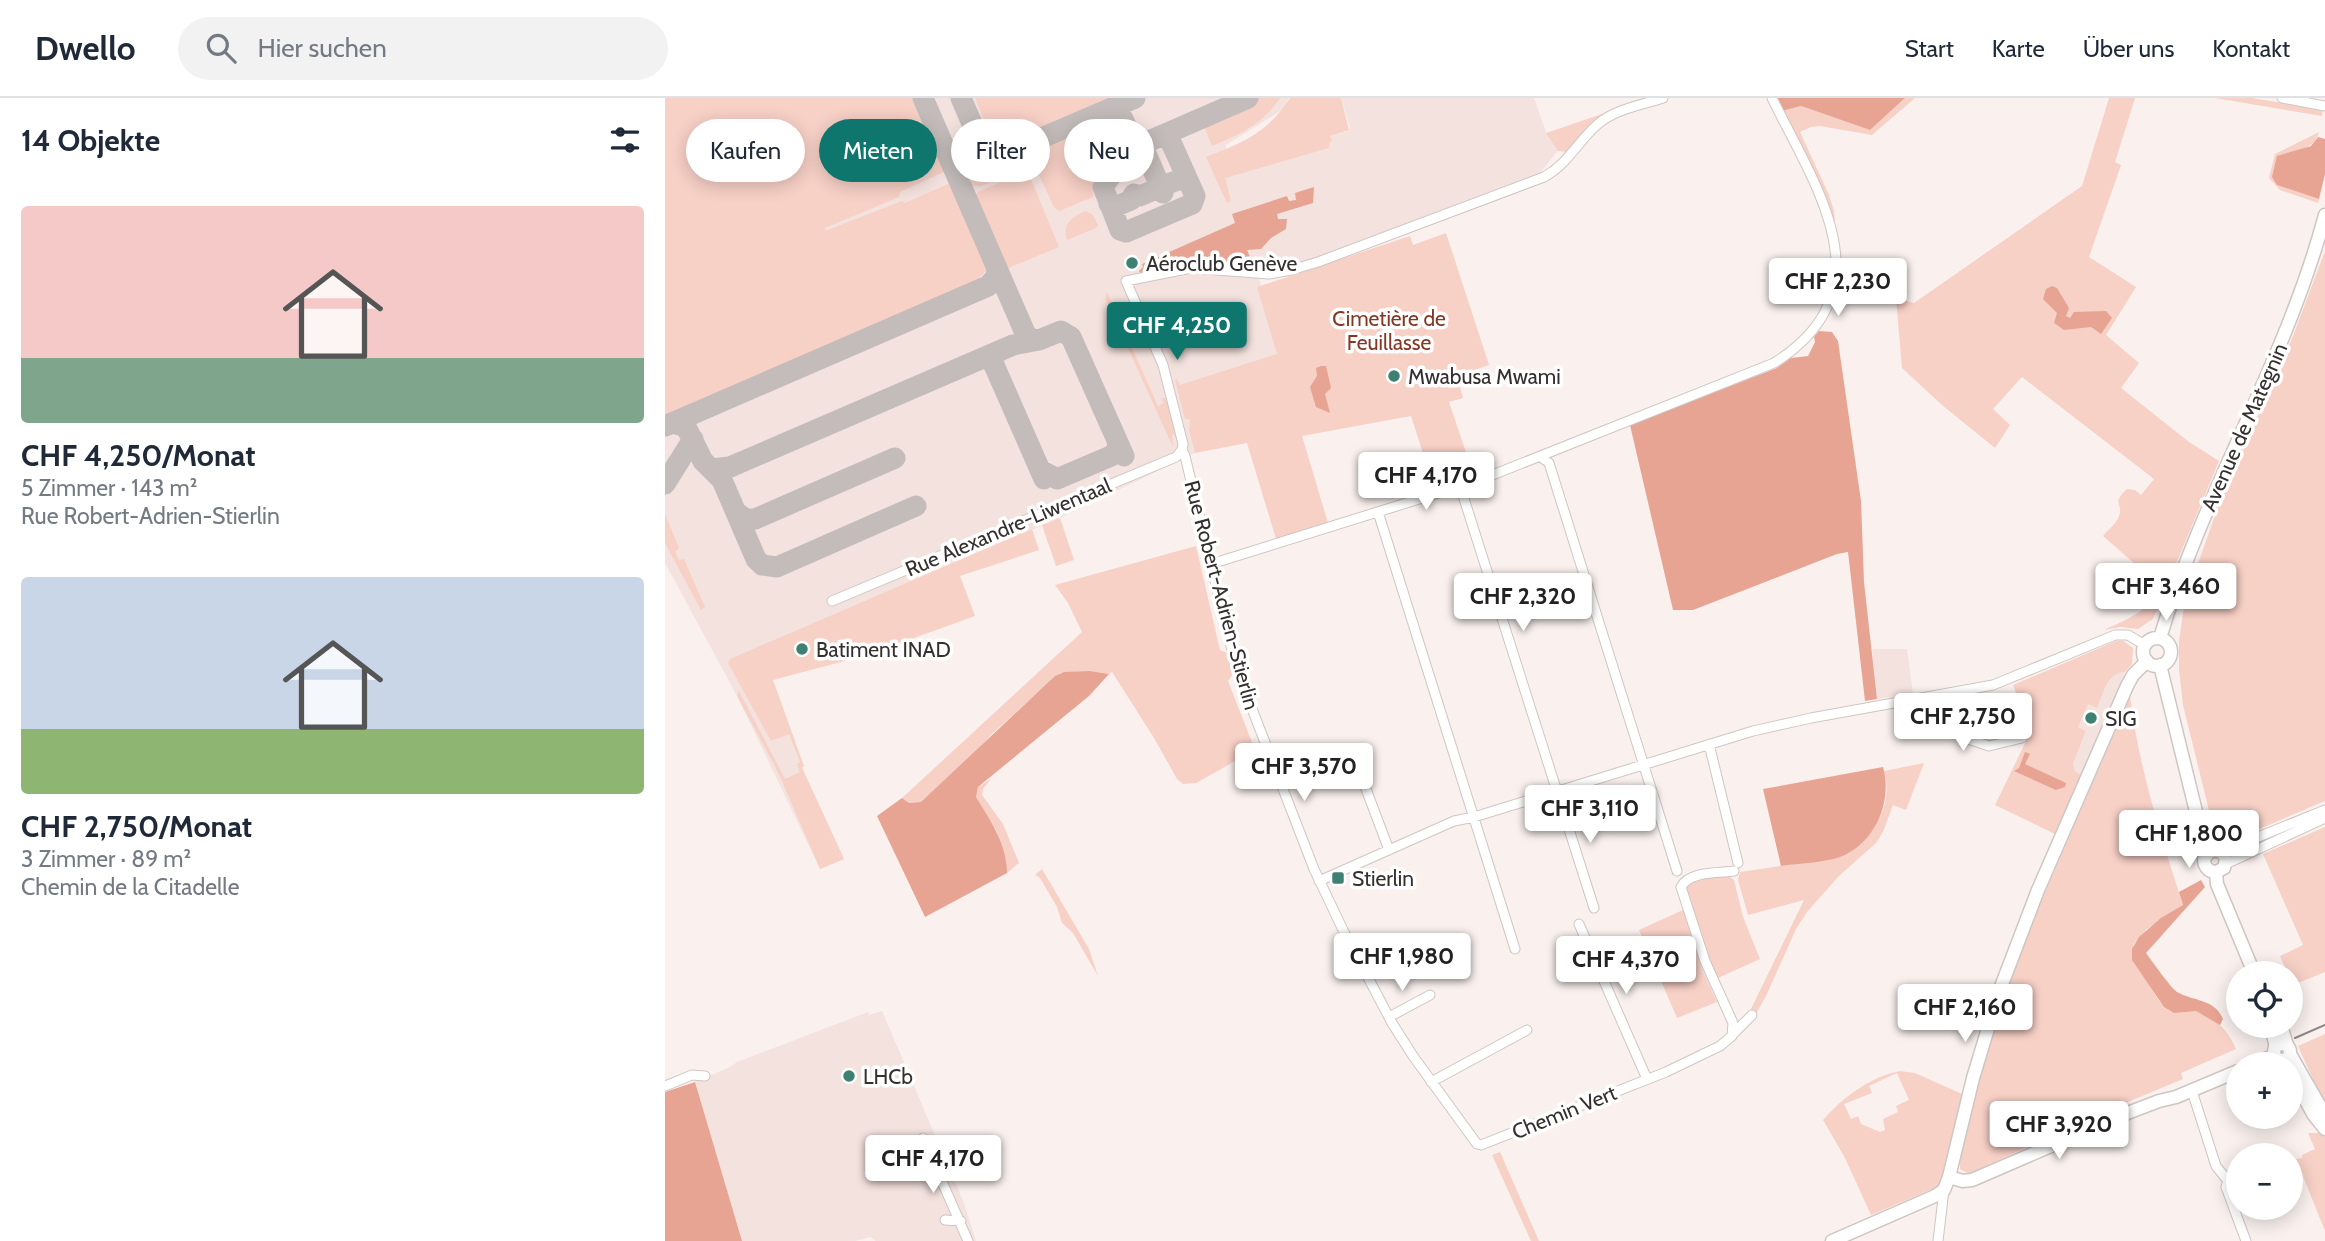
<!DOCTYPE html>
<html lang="de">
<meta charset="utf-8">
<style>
body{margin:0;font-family:Cabin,sans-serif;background:#f2f2f3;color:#1f2937;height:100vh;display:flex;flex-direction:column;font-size:26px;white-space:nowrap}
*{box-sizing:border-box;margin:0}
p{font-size:23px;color:#747a83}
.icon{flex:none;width:38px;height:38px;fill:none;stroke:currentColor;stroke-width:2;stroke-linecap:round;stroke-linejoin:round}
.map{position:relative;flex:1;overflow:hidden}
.panel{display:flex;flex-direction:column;background:#fff;width:665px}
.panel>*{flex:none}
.hud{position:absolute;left:21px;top:21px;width:665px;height:63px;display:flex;gap:14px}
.fabs{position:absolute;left:1561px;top:863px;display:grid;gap:14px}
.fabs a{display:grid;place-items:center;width:77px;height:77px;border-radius:50%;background:#fff;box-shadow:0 4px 18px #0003;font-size:35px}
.price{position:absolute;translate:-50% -60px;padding:0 16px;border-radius:7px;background:#fff;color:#222;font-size:23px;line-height:46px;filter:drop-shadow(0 2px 4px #0008)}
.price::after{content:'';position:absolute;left:50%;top:42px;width:21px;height:16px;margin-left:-10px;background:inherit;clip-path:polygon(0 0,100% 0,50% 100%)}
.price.on{background:#0f766e;color:#fff}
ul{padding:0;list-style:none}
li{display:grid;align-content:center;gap:14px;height:371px;padding:0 21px}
li span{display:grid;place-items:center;height:217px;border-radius:7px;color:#555}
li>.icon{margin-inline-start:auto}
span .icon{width:126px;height:126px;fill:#fffc;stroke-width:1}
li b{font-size:30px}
h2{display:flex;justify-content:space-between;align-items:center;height:84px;padding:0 21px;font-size:30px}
.tag{padding:0 24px;border-radius:32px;background:#fff;box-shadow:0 4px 18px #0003;font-size:24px;line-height:63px}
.tag.on{background:#0f766e;color:#fff}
header{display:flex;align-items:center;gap:42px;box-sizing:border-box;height:98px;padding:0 35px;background:#fff;border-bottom:2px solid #e0e1e3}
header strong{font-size:33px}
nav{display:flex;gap:38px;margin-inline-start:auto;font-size:24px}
.search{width:490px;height:63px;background:#f2f2f3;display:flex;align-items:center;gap:18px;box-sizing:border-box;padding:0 24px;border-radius:38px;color:#747a83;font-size:26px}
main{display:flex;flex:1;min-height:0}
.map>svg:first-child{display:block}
</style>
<header>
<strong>Dwello</strong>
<div class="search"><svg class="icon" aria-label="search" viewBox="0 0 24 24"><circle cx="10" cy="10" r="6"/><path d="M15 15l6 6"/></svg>Hier suchen</div>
<nav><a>Start</a><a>Karte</a><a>Über uns</a><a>Kontakt</a></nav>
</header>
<main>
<section class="panel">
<h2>14 Objekte<svg class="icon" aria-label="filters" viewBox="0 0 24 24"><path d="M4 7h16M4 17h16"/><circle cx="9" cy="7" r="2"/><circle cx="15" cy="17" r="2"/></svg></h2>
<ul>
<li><span style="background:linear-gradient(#f6c9c9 70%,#7fa58c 0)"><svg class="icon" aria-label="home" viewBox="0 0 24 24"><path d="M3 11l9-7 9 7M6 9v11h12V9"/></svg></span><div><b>CHF 4,250/Monat</b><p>5 Zimmer · 143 m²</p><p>Rue Robert-Adrien-Stierlin</p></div></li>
<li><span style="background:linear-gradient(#c9d6e8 70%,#8fb573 0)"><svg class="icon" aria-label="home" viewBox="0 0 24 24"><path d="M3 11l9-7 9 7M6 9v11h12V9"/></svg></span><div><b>CHF 2,750/Monat</b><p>3 Zimmer · 89 m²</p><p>Chemin de la Citadelle</p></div></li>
</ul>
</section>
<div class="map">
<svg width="1660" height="1143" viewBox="0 0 1660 1143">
<rect width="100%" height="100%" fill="#faf1ef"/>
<path fill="#f4e2de" d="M0 0H624L617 12 561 47V79L664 50 665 38 682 33 685 30 676 0H869L882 37 893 53 871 79 674 152 620 169 592 171 612 256 526 316 524 333 530 355 395 420 66 561 106 643 124 635 137 669 179 761 155 771 72 598 0 465Z
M1207 551H1242L1248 596 1212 601Z
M1454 574H1460L1457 584 1416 677 1410 673 1408 666 1421 634 1413 629 1423 606 1439 593 1447 577Z
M217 913 299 1105 311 1143H211L205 1139 190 1143H77L30 984 65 969 72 964 203 914 204 917Z"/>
<path fill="#f7d0c6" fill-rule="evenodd" d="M0 0H249L281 73 235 94 234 99 160 130V133L237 103 240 105 283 86 287 87 320 161 318 163 322 172 314 180 315 183 0 320Z
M310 0H459L339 52 333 53 329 48Z
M588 0H615C599 25 574 37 547 48L538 26 549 21 548 17Z
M625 0H676L684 32 665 38 667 43 665 44 664 50 560 80 566 103 562 105 541 59C579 44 602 35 625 0Z
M1240 0H1250L1207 37 1155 28 1146 29 1135 34 1164 97 1169 113 1172 149 1163 107 1117 13 1136 8 1205 32Z
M1444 0H1470L1450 64 1456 67 1424 159 1471 189 1441 237 1474 265 1456 290 1524 344 1554 363 1488 521 1473 531 1455 529 1439 532C1460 522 1489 512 1494 487L1438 438C1443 432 1452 425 1454 418 1459 404 1445 407 1462 391L1470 392 1476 397 1489 381 1357 279 1328 311 1345 327 1330 350 1277 307 1237 270 1231 200 1249 205 1417 88Z
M1550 0H1587L1658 12 1657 18Z
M943 14 928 25 903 54 893 53 882 37 881 35Z
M441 15 451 18 460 36 459 41 439 50 447 67 431 90H428V99L394 113 389 109 368 64 363 62 357 52Z
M1654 34C1650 49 1637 51 1625 56L1612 87 1654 101 1653 105 1615 92 1604 80 1610 56Z
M354 54 359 65 358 70 317 88H306L303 81 305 78Z
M355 76 365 79 394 149 341 171 310 100 313 94Z
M420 113 427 116 433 127 431 130 402 142C397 127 406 119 420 113Z
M781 135 824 267 792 278 798 300 784 304 807 372 805 382 770 393 746 318 637 338 663 425 611 441 582 345 530 355 524 333 525 321H520L510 282 512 281 515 287 612 256 592 189 745 138 748 147Z
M1660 153V703L1559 746 1551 741 1518 607 1514 571V543L1520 502 1553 409 1628 238Z
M442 194 493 308 499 305 496 300H501L510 335 507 338 508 349 440 200Z
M0 416 14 450 10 454 14 462 19 461 40 509 36 512 0 445Z
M395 420 409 462 391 468 377 427Z
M367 431 374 452 295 478 310 518 202 557 108 582 139 668 137 670 179 761 155 771 113 674 72 598 74 593 120 681 135 674 132 666 135 664 124 636 106 643 63 565 65 561Z
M531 448 555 552 562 555 568 576 563 583 590 652 531 685 518 686 512 681 489 640 447 574 444 576 425 573 395 575 329 634 294 670 256 704 244 705 237 700 417 534 403 505 390 487Z
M1451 543H1458L1468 550 1467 566 1460 574C1443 573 1438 596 1432 610L1423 606 1413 629 1421 633 1408 666 1410 673 1416 677 1390 736 1330 707 1365 635 1348 587Z
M1465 599C1474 670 1496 739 1518 807L1482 831 1468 847C1476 864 1487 899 1501 910 1512 919 1521 910 1532 913 1549 917 1565 935 1571 951L1516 975 1518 981 1422 1021 1304 1076 1295 1071V1060L1314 977 1355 852Z
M1259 665 1241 712 1228 707 1218 734 1211 745 1174 778 1142 814 1131 831 1101 898 1089 919 1084 915 1139 802 1083 817 1073 782 1075 774 1174 759C1205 742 1230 710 1219 673Z
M326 681 318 691 317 697 338 726 354 765 342 775 332 734 311 699 313 689Z
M1660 729V874L1628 887 1626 875H1622L1615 858 1638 847 1598 756Z
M377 771 424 851 433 878 408 835 397 825 392 809 375 780 370 777Z
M1061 776 1069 782 1078 819 1095 861 1053 880 1043 860 1020 788 1024 782Z
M1018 812 1037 871 1052 904 1012 920 974 832Z
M1660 936V1007L1633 948Z
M1235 973 1250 975 1297 996 1278 1079 1272 1089 1206 1117 1180 1060 1158 1022C1177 1000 1206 978 1235 973ZM1232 975 1244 1002 1231 1008 1233 1014 1218 1021 1220 1032 1215 1034 1196 1026 1193 1018 1186 1021 1179 1006 1207 995 1204 988Z
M1643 1035H1655L1660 1039V1133L1631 1061 1637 1060V1057L1650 1051Z
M835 1054 874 1143H866L827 1057Z"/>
<path fill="#e7a493" d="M1111 0H1240L1205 32 1136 8 1117 13Z
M1653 39 1660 41V76L1654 101 1612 87 1607 79 1612 58 1646 48Z
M649 89 648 105 612 116 613 121H622L621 131 606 140 596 151 582 152 590 171 527 166 475 175 474 173 478 169 477 166 570 125 567 116 622 98 624 103 631 102 630 95Z
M1387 188 1392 190 1404 210 1401 218 1405 220 1409 214 1441 213 1447 220 1436 236 1426 229 1399 232 1389 225 1392 215 1378 201 1381 191Z
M1154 233 1167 234 1173 243 1196 403 1199 484 1212 601 1200 603 1183 454 1172 456 1028 512H1008L965 327 1112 270 1126 260 1143 258 1150 244 1149 239Z
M656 268H661L666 290 660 296 665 315 651 309 645 289 652 278 651 270Z
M425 573 444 576 424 598 313 689 311 699C325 722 342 746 342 775L260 819 212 718 237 700 244 705 256 704 390 578 399 574Z
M1360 654 1365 656 1360 666 1401 685 1400 689 1391 692 1349 673 1354 670Z
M1218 669C1228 703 1210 746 1175 759 1157 765 1134 765 1116 768L1098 691Z
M1536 782 1540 789 1481 855C1487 863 1505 889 1512 894 1528 903 1550 901 1558 921L1555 927 1531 913 1509 915 1499 909 1467 862V851L1474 839 1496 820 1518 807 1514 794Z
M30 984 77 1143H0V994Z"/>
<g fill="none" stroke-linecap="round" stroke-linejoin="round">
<path stroke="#c3bcba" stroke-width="21" d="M258 0 361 237 367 241 374 242
M296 0 321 58 330 60
M442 12 455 15 468 42 475 47 583 0
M468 42V47L438 89 455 132 461 134 527 106 530 98 505 42 502 38H497
M475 47 478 49 498 95
M289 71 297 74 470 0
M444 106 450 109 466 102 469 96 475 98 491 91 493 84 500 87 516 81 519 74
M318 260 324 261 329 267 379 381
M8 325 21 329 38 363 57 382 91 461 97 467 112 469 251 408
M0 328 323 188 331 179 332 170
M47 371 65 369 348 247 374 242 396 233 406 239 459 358
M381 375 392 381 446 358 451 354 453 345
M0 386 28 341
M71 414 81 421H90L230 360"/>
<defs>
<path id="minor" d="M998 0C977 7 950 11 933 26 913 43 903 66 879 79L653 164 626 172 604 176 526 170 461 183 498 267 518 346 517 352 520 358 565 545 577 585 649 771 678 832 727 925 748 958 812 1046 816 1047 1001 974 1055 948 1067 938 1068 925 1040 863 1016 789C1024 773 1053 775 1069 773
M1617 0 1660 8
M876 359 884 365 1012 773
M795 388 929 810
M713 414 850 851
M546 466 815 382 1109 265C1225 192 1151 90 1107 0
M167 503 511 359 517 352
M1285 596 1293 624 1303 641 1324 648 1357 640
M1044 646 1073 765
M698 683 724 752
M1556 754 1660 712
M1561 766 1660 720
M654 783 789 723 809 719 1088 633 1146 620 1328 587 1450 537H1463L1480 547
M914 826 982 981
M724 919 765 897
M1068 936 1087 917
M766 984 862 932
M0 988 27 977 40 978
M1527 993 1551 1068 1563 1083 1561 1089 1581 1143
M258 1040 303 1143
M280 1122 296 1123
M1273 1143 1279 1092"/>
<path id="secondary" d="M1495 540C1538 395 1621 264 1660 117
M1478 554a14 14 0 1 1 28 0a14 14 0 1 1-28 0Z
M1495 567 1537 738 1544 754
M1544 754C1552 751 1558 753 1561 761L1559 770 1551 774
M1544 754 1539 761C1539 768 1543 774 1551 774
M1551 774 1552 786 1589 875
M1605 928 1610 944V950
M1616 928 1622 947
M1609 954a8 8 0 1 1 16 0a8 8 0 1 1-16 0Z
M1625 956 1660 1017
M1589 966 1610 957
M1626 975 1648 1016 1660 1031
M1284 1079 1298 1083 1307 1082 1460 1016 1494 1003 1511 999 1573 973
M1167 1143 1270 1098 1279 1092 1284 1079 1308 980 1334 894 1373 792 1462 588 1468 577 1482 563"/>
</defs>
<use href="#minor" stroke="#cec6c3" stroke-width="11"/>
<use href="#secondary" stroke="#cec6c3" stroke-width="15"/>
<use href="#minor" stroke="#fff" stroke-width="9"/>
<use href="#secondary" stroke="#fff" stroke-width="12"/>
<path stroke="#8c8685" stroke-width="2" d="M1630 940 1660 927"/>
</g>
<g fill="#3e8172" stroke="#fff" stroke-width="2.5">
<circle cx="467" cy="165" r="7"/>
<circle cx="729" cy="278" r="7"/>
<circle cx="137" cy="551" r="7"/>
<circle cx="1426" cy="620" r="7"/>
<rect x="666" y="773" width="14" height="14" rx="3.5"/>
<circle cx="184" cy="978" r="7"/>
</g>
<g text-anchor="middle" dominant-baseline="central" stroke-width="7" stroke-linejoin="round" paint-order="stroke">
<g font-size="21" fill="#33302f" stroke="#fff" text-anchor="start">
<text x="481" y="165">Aéroclub Genève</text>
<text x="743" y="278">Mwabusa Mwami</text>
<text x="151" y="551">Batiment INAD</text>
<text x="1440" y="620">SIG</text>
<text x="687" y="780">Stierlin</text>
<text x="198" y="978">LHCb</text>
</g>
<g font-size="21" fill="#863724" stroke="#fff">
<text x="724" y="220">Cimetière de<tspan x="724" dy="24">Feuillasse</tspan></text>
</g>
<g font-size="21" fill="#33302f" stroke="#fff">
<text transform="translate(1579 329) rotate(-66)">Avenue de Mategnin</text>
<text transform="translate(343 429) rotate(-23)">Rue Alexandre-Liwentaal</text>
<text transform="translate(557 497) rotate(75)">Rue Robert-Adrien-Stierlin</text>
<text transform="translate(899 1014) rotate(-22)">Chemin Vert</text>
</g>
</g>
</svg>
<div class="fabs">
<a><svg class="icon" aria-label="locate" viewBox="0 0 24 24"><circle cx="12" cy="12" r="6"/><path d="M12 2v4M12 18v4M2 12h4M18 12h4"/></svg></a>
<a>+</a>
<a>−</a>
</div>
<b class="price" style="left:1173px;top:220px">CHF 2,230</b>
<b class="price on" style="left:512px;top:264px">CHF 4,250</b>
<b class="price" style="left:761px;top:414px">CHF 4,170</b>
<b class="price" style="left:1501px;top:525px">CHF 3,460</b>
<b class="price" style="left:858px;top:535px">CHF 2,320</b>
<b class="price" style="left:1298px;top:655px">CHF 2,750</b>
<b class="price" style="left:639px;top:705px">CHF 3,570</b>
<b class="price" style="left:925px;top:747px">CHF 3,110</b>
<b class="price" style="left:1524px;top:772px">CHF 1,800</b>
<b class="price" style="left:737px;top:895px">CHF 1,980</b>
<b class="price" style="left:961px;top:898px">CHF 4,370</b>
<b class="price" style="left:1300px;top:946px">CHF 2,160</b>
<b class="price" style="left:1394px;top:1063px">CHF 3,920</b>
<b class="price" style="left:268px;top:1097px">CHF 4,170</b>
<div class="hud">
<a class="tag">Kaufen</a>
<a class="tag on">Mieten</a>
<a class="tag">Filter</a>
<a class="tag">Neu</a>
</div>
</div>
</main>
